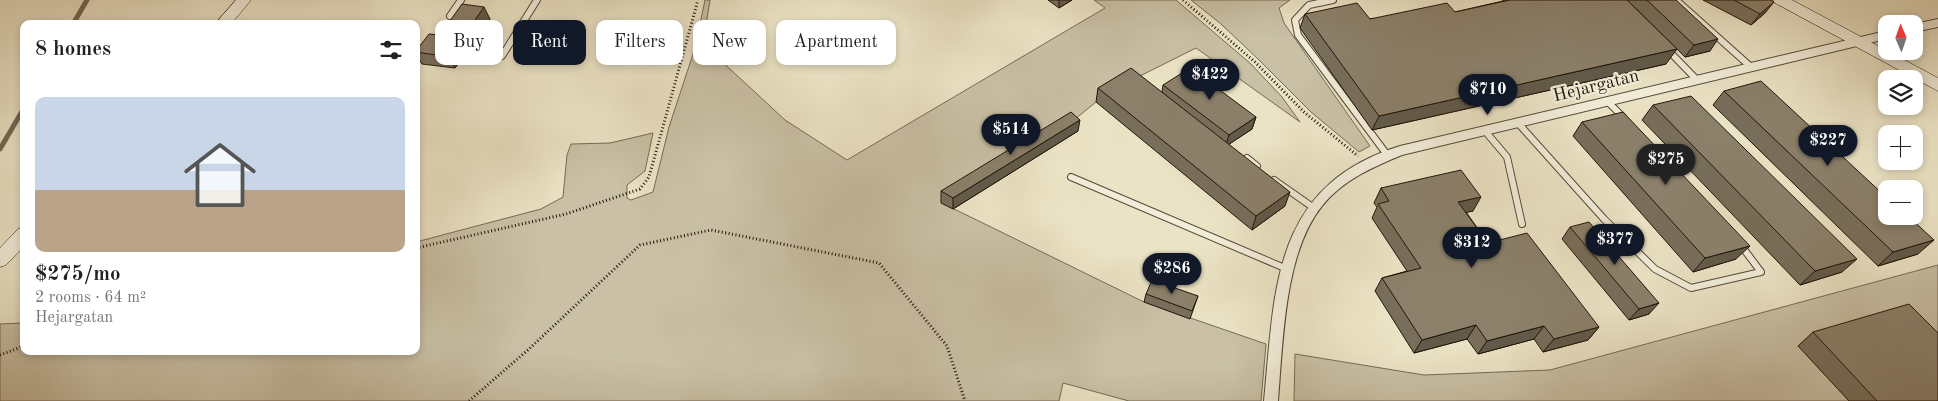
<!DOCTYPE html>
<meta charset="utf-8">
<style>
body{margin:0;font-family:"Old Standard TT",serif;background:#f2f2f2;color:#202124;height:100vh;display:flex;flex-direction:column;font-size:19px;white-space:nowrap}
*{box-sizing:border-box;margin:0}
p{font-size:16px;color:#757577}
.icon{flex:none;width:28px;height:28px;fill:none;stroke:currentColor;stroke-width:2;stroke-linecap:round;stroke-linejoin:round}
.map{position:relative;flex:1;overflow:hidden}
.panel{position:absolute;left:20px;top:20px;width:400px;height:335px;display:flex;flex-direction:column;background:#fff;border-radius:10px;box-shadow:0 2px 8px #0003}
.panel>*{flex:none}
.banner{position:absolute;left:435px;top:20px;width:475px;height:45px;display:flex;gap:10px}
.needle{width:32px;rotate:358deg}
.tools{position:absolute;left:1878px;top:15px;display:grid;gap:10px}
.tools a{display:grid;place-items:center;width:45px;height:45px;border-radius:10px;background:#fff;box-shadow:0 2px 8px #0003;font-size:25px}
.price{position:absolute;translate:-50% -42px;padding:0 11px;border-radius:18px;background:#111827;color:#fff;font-size:16px;line-height:32px;filter:drop-shadow(0 1px 2px #0008)}
.price::after{content:'';position:absolute;left:50%;top:30px;width:15px;height:11px;margin-left:-8px;background:inherit;clip-path:polygon(0 0,100% 0,50% 100%)}
.price.current{background:#222;color:#fff}
ul{padding:0;list-style:none}
li{display:grid;align-content:center;gap:10px;height:265px;padding:0 15px}
li span{display:grid;place-items:center;height:155px;border-radius:10px;color:#555}
li>.icon{margin-inline-start:auto}
span .icon{width:90px;height:90px;fill:#fffc;stroke-width:1}
li b{font-size:21px}
h2{display:flex;justify-content:space-between;align-items:center;height:60px;padding:0 15px;font-size:21px}
.chip{padding:0 18px;border-radius:10px;background:#fff;box-shadow:0 2px 8px #0003;font-size:18px;line-height:45px}
.chip.current{background:#111827;color:#fff}
.map>svg:first-child{display:block}
</style>
<div class="map">
<svg width="1938" height="401" viewBox="0 0 1938 401">
<rect width="100%" height="100%" fill="#ebe3c5"/>
<filter id="stains"><feTurbulence type="fractalNoise" baseFrequency=".004" numOctaves="4"/><feColorMatrix values="0 0 0 0 .2 0 0 0 0 .09 0 0 0 0 .02 0 0 0 .5 -.17"/></filter>
<radialGradient id="worn" r=".72"><stop offset=".6" stop-color="#630" stop-opacity="0"/><stop offset="1" stop-color="#630" stop-opacity=".3"/></radialGradient>
<path fill="#c9c0a5" stroke="#766a56" d="M705 0H710L703 44 785 120 847 160 1105 8 1094 0H1176L1251 64 1282 97 1300 122 1196 48 1128 82 1096 102 1069 124 942 203 1144 302 1266 344 1261 401H1129L1063 383 1059 401H0V324L24 323V351H416V242L541 209 563 197 567 155 571 144 610 143 653 133 645 171 627 185V198L631 200 653 192 669 127 695 48Z
M1191 0H1290L1279 8 1284 23 1370 146 1359 152 1311 112 1259 60 1221 24Z
M1938 265V401H1294L1295 354 1424 375 1550 370Z"/>
<g fill="none" stroke-linecap="round" stroke-linejoin="round">
<path stroke="#726752" stroke-width="5" d="M73 24 87 0
M0 149 24 108"/>
<defs>
<path id="lane" d="M1333 0 1309 5 1295 20 1298 35 1388 156
M1676 0 1751 67
M450 16 461 0
M1668 50 1697 80
M502 56 537 0
M1607 101 1623 117
M1518 123 1604 219 1655 269 1691 288 1761 272 1740 244
M1485 131 1507 157 1522 224
M1247 158 1257 166
M1071 177 1287 269
M1274 180 1314 208"/>
<path id="street" d="M1938 19V27L1914 32V24Z
M1886 31V39L1402 155C1373 167 1343 180 1322 206 1284 253 1283 342 1278 401H1264C1275 288 1272 186 1400 146Z"/>
<path id="secondary" d="M236 0H251L231 24H215Z
M1773 0H1792L1938 78V91L1775 3Z
M24 227V246L6 265 0 267V248L18 229Z"/>
</defs>
<use href="#lane" stroke="#544836" stroke-width="8"/>
<use href="#street" stroke="#544836" stroke-width="2"/>
<use href="#secondary" stroke="#221507" stroke-width="1"/>
<path stroke="#221507" stroke-width="3" stroke-dasharray="1 2.5" stroke-linecap="butt" d="M1183 0 1255 62 1304 112 1358 156
M416 248 566 214 640 189 649 177 698 0
M0 355 24 346
M469 401 529 349 640 245 711 230 879 263 947 346 965 401"/>
<use href="#lane" stroke="#f2edd9" stroke-width="6"/>
<use href="#street" fill="#f2edd9" fill-rule="evenodd"/>
<use href="#secondary" fill="#f2edd9" fill-rule="evenodd"/>
</g>
<path fill="#786e5b" stroke="#221507" d="M1048 0H1072L1059 8Z
M1502 0H1627L1666 64 1372 130 1300 28 1305 14 1370 19 1455 12 1503 1Z
M1627 0H1676L1710 51 1685 57Z
M1703 0H1771L1765 13 1751 25Z
M490 19 455 68 422 64 416 54V51L440 35Z
M1163 85 1256 117 1252 129 1229 144 1285 206 1252 230 1096 102 1098 88 1162 92Z
M1724 91 1918 254 1878 266 1713 105Z
M1653 105 1842 272 1800 285 1642 120Z
M1582 122 1736 259 1693 272 1573 136Z
M1078 131 953 209 941 203V191Z
M1381 188 1473 211 1466 212 1488 243 1599 327 1588 340 1543 352 1534 339 1478 354 1467 339 1414 353 1375 291 1382 278 1407 271 1372 218 1377 207 1374 203Z
M1570 227 1649 314 1629 320 1562 239Z
M1146 294 1198 296 1190 319 1144 302Z
M1813 332 1938 401H1849L1798 346Z"/>
<path fill="#615a4a" stroke="#221507" d="M1059 0H1072L1059 8Z
M1774 2 1765 13 1751 25 1760 14Z
M484 7 490 19 455 68 449 57Z
M1718 39 1710 51 1685 57 1694 45Z
M1677 49 1666 64 1372 130 1379 116Z
M1256 117 1252 129 1225 147 1229 135Z
M1080 120 1078 131 953 209V198Z
M1290 192 1285 206 1252 230 1256 216Z
M1481 197 1473 211 1450 216 1458 202Z
M1934 240 1918 254 1878 266 1893 252Z
M1750 246 1736 259 1693 272 1705 258Z
M1857 259 1842 272 1800 285 1815 271Z
M1659 303 1649 314 1629 320 1639 309Z
M1476 325 1467 339 1414 353 1422 340Z
M1544 326 1534 339 1478 354 1487 341Z
M1599 327 1588 340 1543 352 1554 339Z"/>
<path fill="#8b806a" stroke="#221507" d="M1510 0H1627L1677 49 1379 116 1305 14 1357 3 1370 19 1447 3 1455 12Z
M1647 0H1676L1718 39 1694 45Z
M1734 0H1771L1774 2 1760 14Z
M462 4 484 7 449 57 416 52V51L429 34 440 35Z
M1131 68 1290 192 1256 216 1098 88Z
M1190 68 1256 117 1229 135 1163 85Z
M1761 81 1886 197V216H1908L1934 240 1893 252 1724 91Z
M1691 96 1857 259 1815 271 1653 105Z
M1071 112 1080 120 953 198 941 191Z
M1623 112 1750 246 1705 258 1582 122Z
M1461 170 1481 197 1458 202 1488 243 1527 233 1599 327 1554 339 1544 326 1487 341 1476 325 1422 340 1382 278 1421 268 1378 204 1389 201 1381 188Z
M1589 222 1659 303 1639 309 1570 227Z
M1152 280 1198 296 1192 311 1146 294Z
M1909 304 1938 333V401H1877L1813 332Z"/>
<g text-anchor="middle" dominant-baseline="central" stroke-width="4.5" stroke-linejoin="round" paint-order="stroke">
<g font-size="18" fill="#221507" stroke="#f2edd9">
<text transform="translate(1596 86) rotate(-14)">Hejargatan</text>
</g>
</g>
<rect width="100%" height="100%" filter="url(#stains)"/>
<rect width="100%" height="100%" fill="url(#worn)"/>
</svg>
<div class="tools">
<a><svg class="needle" viewBox="-14 -14 28 28"><path d="M0-13l5 13h-10z" fill="#e53935"/><path d="M0 13l5-13h-10z" fill="#757577"/></svg></a>
<a><svg class="icon" aria-label="layers" viewBox="0 0 24 24"><path d="M12 4l9 5-9 5-9-5zM3 14l9 5 9-5"/></svg></a>
<a>+</a>
<a>−</a>
</div>
<b class="price" style="left:1210px;top:101px">$422</b>
<b class="price" style="left:1488px;top:116px">$710</b>
<b class="price" style="left:1011px;top:156px">$514</b>
<b class="price" style="left:1828px;top:167px">$227</b>
<b class="price current" style="left:1666px;top:186px">$275</b>
<b class="price" style="left:1615px;top:266px">$377</b>
<b class="price" style="left:1472px;top:269px">$312</b>
<b class="price" style="left:1172px;top:295px">$286</b>
<div class="banner">
<a class="chip">Buy</a>
<a class="chip current">Rent</a>
<a class="chip">Filters</a>
<a class="chip">New</a>
<a class="chip">Apartment</a>
</div>
<section class="panel">
<h2>8 homes<svg class="icon" aria-label="filters" viewBox="0 0 24 24"><path d="M4 7h16M4 17h16"/><circle cx="9" cy="7" r="2"/><circle cx="15" cy="17" r="2"/></svg></h2>
<ul>
<li><span style="background:linear-gradient(#c9d6e8 60%,#b9a48a 0)"><svg class="icon" aria-label="home" viewBox="0 0 24 24"><path d="M3 11l9-7 9 7M6 9v11h12V9"/></svg></span><div><b>$275/mo</b><p>2 rooms · 64 m²</p><p>Hejargatan</p></div></li>
</ul>
</section>
</div>
